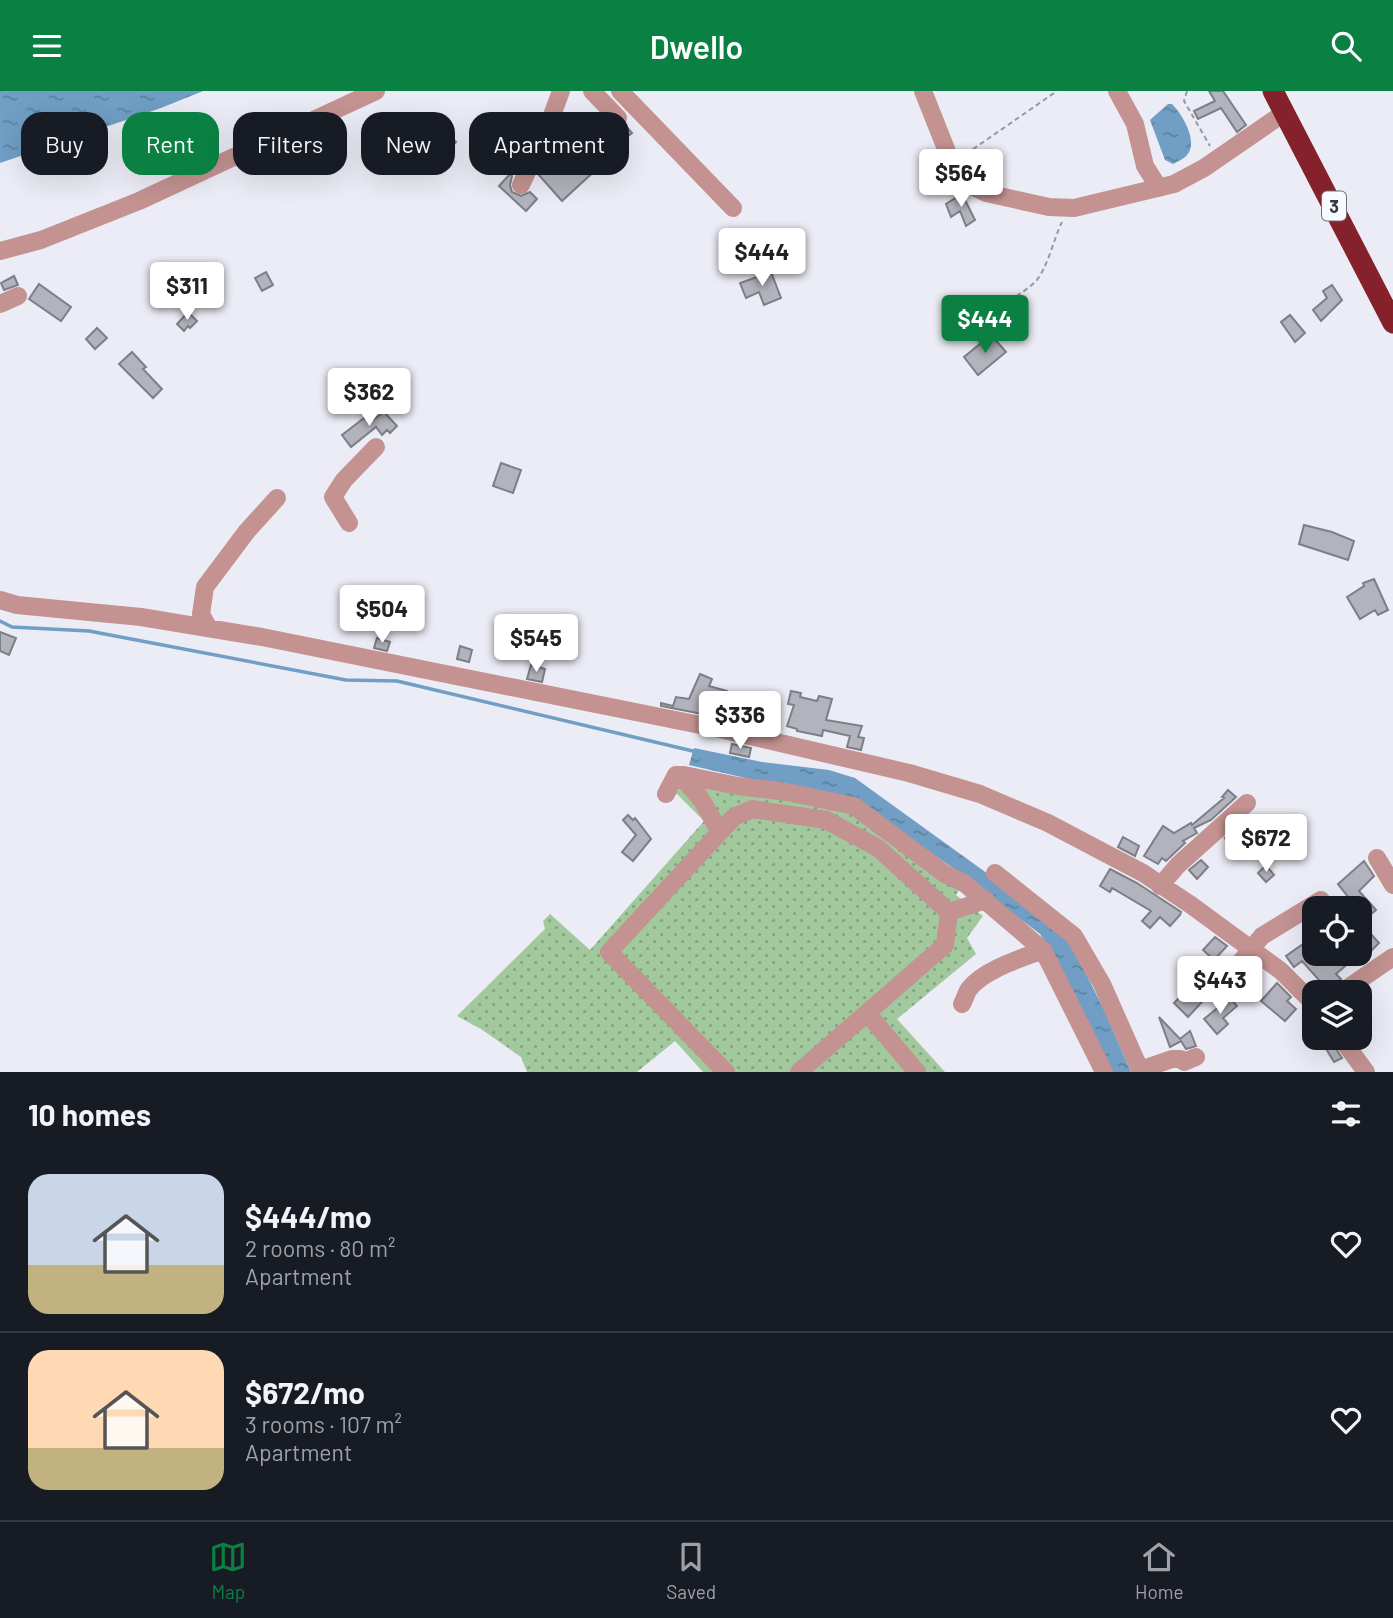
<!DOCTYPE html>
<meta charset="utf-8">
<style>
body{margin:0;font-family:Barlow,sans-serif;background:#242831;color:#f1f3f6;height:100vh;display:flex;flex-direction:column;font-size:26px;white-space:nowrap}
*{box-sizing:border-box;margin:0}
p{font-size:23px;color:#9ea1a6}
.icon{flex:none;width:38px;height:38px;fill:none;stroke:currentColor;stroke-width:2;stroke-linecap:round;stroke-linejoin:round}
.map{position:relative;height:981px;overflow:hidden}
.sheet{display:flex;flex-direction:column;background:#171b24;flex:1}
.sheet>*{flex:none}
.top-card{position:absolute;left:21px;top:21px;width:700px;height:63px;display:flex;gap:14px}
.tools{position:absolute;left:1302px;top:805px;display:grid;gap:14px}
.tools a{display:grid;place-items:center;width:70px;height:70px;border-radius:14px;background:#171b24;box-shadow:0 7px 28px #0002;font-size:35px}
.price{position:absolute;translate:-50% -60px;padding:0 16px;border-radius:7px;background:#fff;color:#222;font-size:23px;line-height:46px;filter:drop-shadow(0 2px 4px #0008)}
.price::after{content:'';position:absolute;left:50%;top:42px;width:21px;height:16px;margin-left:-10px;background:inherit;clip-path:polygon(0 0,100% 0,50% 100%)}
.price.selected{background:#0b8043;color:#fff}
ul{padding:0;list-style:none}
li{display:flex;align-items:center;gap:21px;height:175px;padding:0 28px}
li+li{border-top:2px solid #363941}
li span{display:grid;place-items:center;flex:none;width:196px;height:140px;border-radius:21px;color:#555}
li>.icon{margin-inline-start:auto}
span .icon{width:84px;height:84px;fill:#fffc;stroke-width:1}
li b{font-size:30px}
h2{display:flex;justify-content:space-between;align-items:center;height:84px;padding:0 28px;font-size:30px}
.pill{padding:0 24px;border-radius:21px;background:#171b24;box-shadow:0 7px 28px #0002;font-size:24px;line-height:63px}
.pill.selected{background:#0b8043;color:#fff}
header{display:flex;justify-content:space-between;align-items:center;height:91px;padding:0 28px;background:#0b8043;color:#fff;font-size:32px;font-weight:600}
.menu{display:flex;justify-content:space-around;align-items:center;height:98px;border-top:2px solid #363941;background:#171b24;font-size:19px;color:#9ea1a6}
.menu a{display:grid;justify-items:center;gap:4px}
.menu .selected{color:#0b8043}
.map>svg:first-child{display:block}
</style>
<header><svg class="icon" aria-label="menu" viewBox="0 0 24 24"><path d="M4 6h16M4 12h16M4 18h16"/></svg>Dwello<svg class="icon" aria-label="search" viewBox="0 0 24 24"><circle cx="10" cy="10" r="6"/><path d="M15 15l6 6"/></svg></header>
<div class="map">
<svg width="1393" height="981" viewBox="0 0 1393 981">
<defs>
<pattern id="green-dots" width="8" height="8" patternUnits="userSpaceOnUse" patternTransform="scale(1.75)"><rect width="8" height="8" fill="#a2c89d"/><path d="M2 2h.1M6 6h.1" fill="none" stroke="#85a381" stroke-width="1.8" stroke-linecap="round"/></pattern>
<pattern id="water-ripples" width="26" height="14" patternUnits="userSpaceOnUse" patternTransform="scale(1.75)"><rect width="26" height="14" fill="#709ec4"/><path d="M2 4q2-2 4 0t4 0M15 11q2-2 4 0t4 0" fill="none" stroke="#5d82a0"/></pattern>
</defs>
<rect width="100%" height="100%" fill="#ebecf5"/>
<path fill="url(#green-dots)" d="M689 688 857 722 960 797 956 804 983 825 967 847 976 863 897 928 945 981H703L675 950 637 981H527L521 966 481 938 457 925 545 838 543 830 550 823 590 859 704 730 676 702Z"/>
<path fill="url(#water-ripples)" d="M0 0H203L161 17 0 72Z
M1168 13H1172C1182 23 1199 50 1187 64 1184 68 1177 71 1173 73L1165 69 1150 29Z
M694 657 762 671 829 679 855 687 1006 796 1067 844 1105 921 1131 981H1111L1052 861 1040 843 953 777 889 733 784 696 689 674Z"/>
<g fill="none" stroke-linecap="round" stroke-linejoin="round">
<path stroke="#709ec4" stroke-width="3.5" d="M0 530 12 536 89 540 346 589 397 590 697 661"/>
</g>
<path fill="#b2b3bc" stroke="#7d7e86" stroke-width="2" d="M1209 0H1223L1246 34 1237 41 1221 17 1198 28 1194 20 1215 10Z
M576 35 597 60 614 41 626 35 632 42 623 49 626 51 602 77 600 75 562 110 538 83 575 49 568 41Z
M449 45 456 51 449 60 442 55Z
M510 83 512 85 510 94 512 101 521 105 530 101 537 108 526 120 499 95Z
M962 103 975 129 966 135 960 120 951 126 946 113Z
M266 181 273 194 262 200 255 187Z
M771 181 781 207 764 214 759 201 746 207 740 192Z
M14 185 18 194 4 199 1 192Z
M39 193 71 216 61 230 29 208Z
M1332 194 1342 209 1321 230 1313 219 1327 207 1323 200Z
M188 221 197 230 190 237 188 235 184 240 177 233Z
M1290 224 1305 242 1295 251 1281 231Z
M97 237 107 247 95 258 86 248Z
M991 244 1006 261 978 284 964 266Z
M132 261 146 276 143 278 162 298 153 307 119 273Z
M384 321 397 335 390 342 387 339 382 344 376 336 351 356 342 344 368 324 373 329Z
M501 372 521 379 513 402 493 395Z
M1304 434 1332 441 1354 450 1348 469 1299 453Z
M1374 488 1388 519 1378 524 1375 519 1360 528 1347 506 1364 495 1363 492Z
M0 541 16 547 9 564 0 560Z
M377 547 390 551 387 560 374 557Z
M460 555 472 559 469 571 457 568Z
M531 574 545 578 542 591 527 588Z
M700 583 712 588 709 595 727 600 725 610 721 609 718 626 661 615V612L673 615 676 606 689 608Z
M791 600 801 602 800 606 817 610 819 605 832 608 826 629 862 635 858 646 864 647 861 659 847 656 850 645 823 639 822 645 797 640V638L787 635 794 614 788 613Z
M738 616 759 620 756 635 735 630Z
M732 653 751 657 749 666 730 662Z
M1228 699 1236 706 1211 729 1194 737 1197 742 1183 750 1185 752 1166 770 1162 767 1158 773 1144 765 1163 735 1174 742 1191 732 1192 734 1224 707 1222 706Z
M628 724 633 729 635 727 651 748 633 770 622 761 636 744 623 729Z
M1235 738 1240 744 1230 753 1225 747Z
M1123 746 1139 755 1135 765 1118 756Z
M1201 769 1208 776 1197 788 1189 779Z
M1364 770 1374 785 1359 800 1376 819 1361 832 1379 852 1372 859 1368 855 1360 862V817H1357L1338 793Z
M1266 774 1274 784 1266 791 1258 782Z
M1110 778 1137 792 1181 821 1180 824 1170 835 1160 826 1150 837 1142 830 1151 820 1112 797 1110 801 1100 795Z
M1215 846 1227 855 1214 869 1203 859Z
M1306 851 1317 866 1322 863H1331L1337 869 1344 863H1359L1336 883 1341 888 1332 896 1331 901H1326L1316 891 1319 889 1302 870 1294 876 1286 865Z
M1215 871 1221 877 1212 889 1214 898 1188 926 1174 912Z
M1277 892 1291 906 1287 910 1296 918 1285 930 1261 910Z
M1230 907 1237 915 1223 927 1228 933 1217 943 1204 928Z
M1159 926 1180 948 1190 940 1196 955 1186 958 1181 950 1170 956Z
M1329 947 1342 967 1334 971 1322 951Z"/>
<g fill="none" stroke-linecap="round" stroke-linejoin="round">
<path stroke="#98999f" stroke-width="2" stroke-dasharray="5 3.5" stroke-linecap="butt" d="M1187 0 1184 10 1210 55
M966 63 1057 0
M982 230C998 214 1019 206 1035 191 1047 179 1054 147 1062 131"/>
<path stroke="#c39291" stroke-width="18" d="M592 0 618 27
M620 0 733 117
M923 0 952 73 961 90 986 102 1049 116 1074 117 1174 93 1204 77 1284 22
M1117 0 1135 33 1145 75 1159 97
M521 94 547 38 561 0
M0 160 41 149 139 110 376 0
M0 213 18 205
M349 432 333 406 344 389 376 356
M0 509 17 514 141 526 262 546 720 638 909 682 980 703 1048 732 1143 782 1191 814 1281 880 1314 913
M208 536 201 523 205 496 247 440 277 407
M680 684 701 708 720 741
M666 703 676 684H684L738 695 787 701 854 715 945 783 964 792 1043 859 1104 981
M1377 767 1393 794
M995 782 1074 845 1102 893 1141 981
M1160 795 1178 774 1247 712
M949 821 986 809
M1223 892 1262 845 1321 809
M1342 901 1393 866
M962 913C965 908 966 902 969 898 983 879 1022 867 1043 859
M867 922 917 981
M1341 947 1366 981
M1140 979 1172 968H1181L1184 971 1196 966
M726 981 609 861 734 726 752 718 826 729 878 757 949 821
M799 981 945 854 949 821"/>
<path stroke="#85212b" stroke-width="21" d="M1273 0 1393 232"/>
</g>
<g text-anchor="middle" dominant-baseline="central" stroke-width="7" stroke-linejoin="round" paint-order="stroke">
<rect fill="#f9faff" stroke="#717276" stroke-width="2" x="1322" y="100.5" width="24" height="29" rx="5"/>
<g font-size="18" font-weight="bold" fill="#37383b">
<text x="1334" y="115">3</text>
</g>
</g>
</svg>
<div class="tools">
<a><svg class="icon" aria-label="locate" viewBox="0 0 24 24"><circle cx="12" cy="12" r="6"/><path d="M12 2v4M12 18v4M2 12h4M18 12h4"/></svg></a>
<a><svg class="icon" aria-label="layers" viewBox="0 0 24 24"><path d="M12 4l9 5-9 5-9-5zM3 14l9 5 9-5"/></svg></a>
</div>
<b class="price" style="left:961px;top:118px">$564</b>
<b class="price" style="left:762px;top:197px">$444</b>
<b class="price" style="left:187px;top:231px">$311</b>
<b class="price selected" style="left:985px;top:264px">$444</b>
<b class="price" style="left:369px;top:337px">$362</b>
<b class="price" style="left:382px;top:554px">$504</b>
<b class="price" style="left:536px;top:583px">$545</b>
<b class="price" style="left:740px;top:660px">$336</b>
<b class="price" style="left:1266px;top:783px">$672</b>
<b class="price" style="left:1220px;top:925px">$443</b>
<div class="top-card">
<a class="pill">Buy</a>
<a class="pill selected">Rent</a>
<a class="pill">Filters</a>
<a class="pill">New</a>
<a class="pill">Apartment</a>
</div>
</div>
<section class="sheet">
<h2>10 homes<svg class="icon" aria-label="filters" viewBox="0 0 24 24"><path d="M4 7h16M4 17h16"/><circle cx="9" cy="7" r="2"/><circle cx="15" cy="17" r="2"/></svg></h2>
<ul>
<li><span style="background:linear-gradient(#c9d6e8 65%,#c2b280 0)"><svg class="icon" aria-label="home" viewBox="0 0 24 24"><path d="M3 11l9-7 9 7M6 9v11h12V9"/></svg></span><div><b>$444/mo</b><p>2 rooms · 80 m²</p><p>Apartment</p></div><svg class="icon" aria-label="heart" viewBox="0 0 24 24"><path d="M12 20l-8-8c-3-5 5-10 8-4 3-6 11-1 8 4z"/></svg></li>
<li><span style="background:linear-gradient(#ffd9b3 70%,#c2b280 0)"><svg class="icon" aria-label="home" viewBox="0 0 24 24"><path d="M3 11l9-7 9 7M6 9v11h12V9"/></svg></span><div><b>$672/mo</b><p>3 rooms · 107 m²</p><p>Apartment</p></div><svg class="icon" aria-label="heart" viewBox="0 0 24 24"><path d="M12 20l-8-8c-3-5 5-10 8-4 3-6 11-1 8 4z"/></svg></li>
</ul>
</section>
<nav class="menu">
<a class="selected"><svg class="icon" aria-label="map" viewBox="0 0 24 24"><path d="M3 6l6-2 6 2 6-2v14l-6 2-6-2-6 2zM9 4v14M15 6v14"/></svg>Map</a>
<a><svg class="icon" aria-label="saved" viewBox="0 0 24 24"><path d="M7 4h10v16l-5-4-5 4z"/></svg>Saved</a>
<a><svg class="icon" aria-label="home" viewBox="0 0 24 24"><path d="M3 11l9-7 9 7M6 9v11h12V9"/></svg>Home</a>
</nav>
